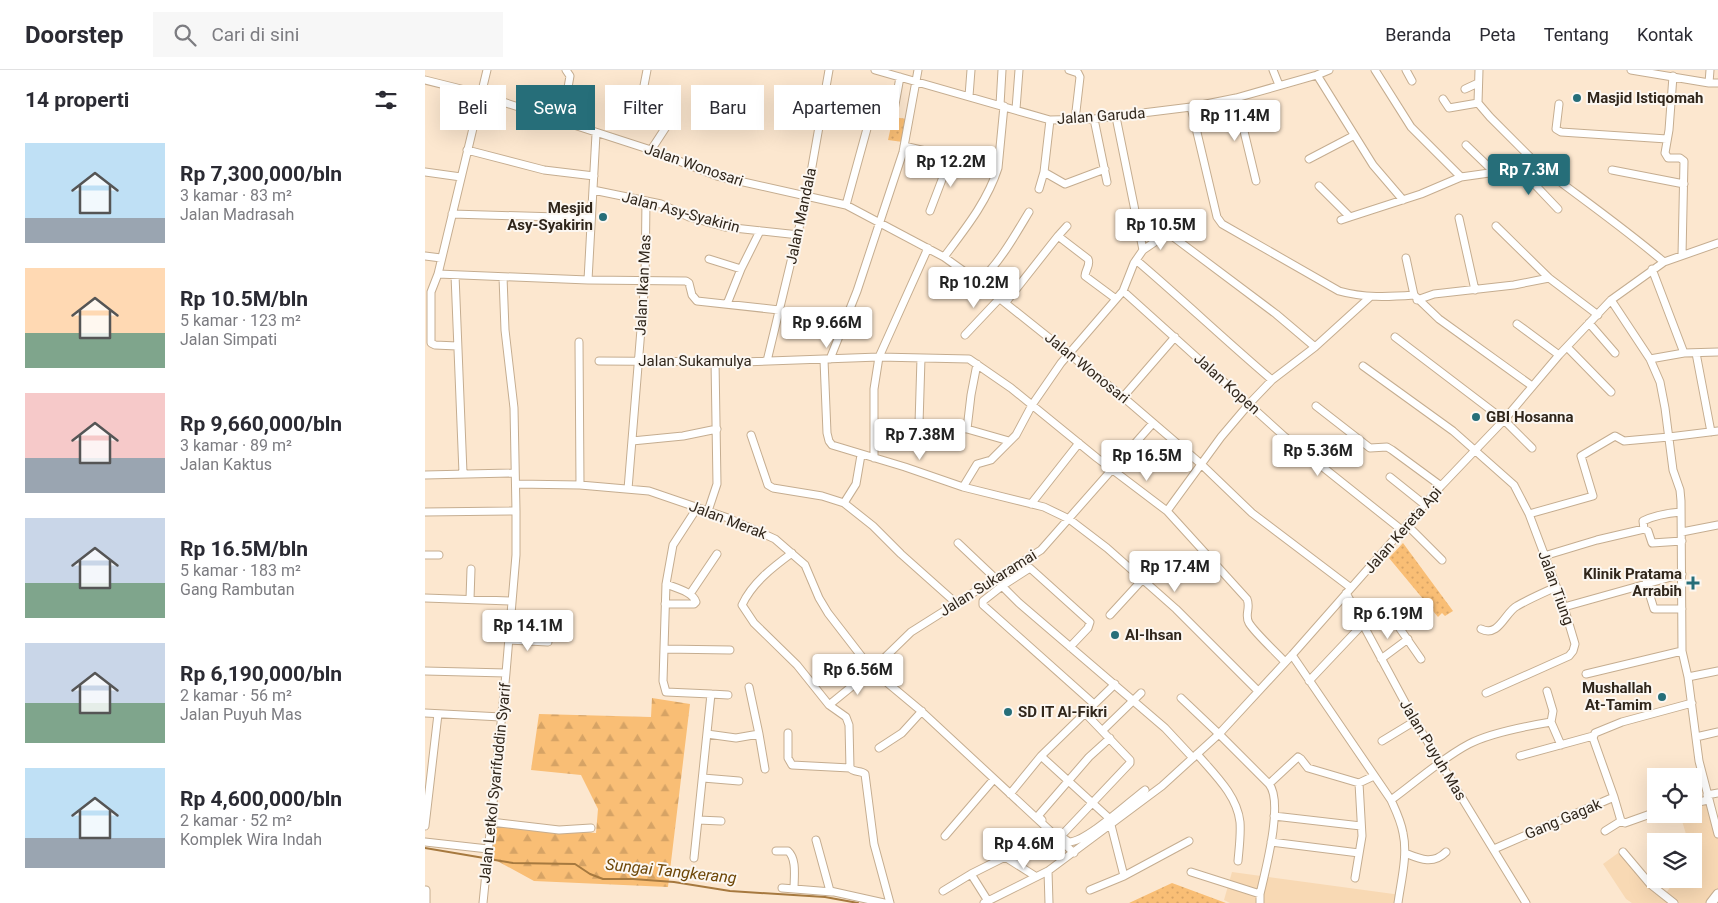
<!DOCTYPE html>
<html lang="id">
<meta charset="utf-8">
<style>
body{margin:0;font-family:Roboto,sans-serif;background:#f7f7f7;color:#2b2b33;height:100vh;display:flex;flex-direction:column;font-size:19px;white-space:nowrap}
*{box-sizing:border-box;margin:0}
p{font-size:16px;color:#7c7c81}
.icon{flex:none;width:28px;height:28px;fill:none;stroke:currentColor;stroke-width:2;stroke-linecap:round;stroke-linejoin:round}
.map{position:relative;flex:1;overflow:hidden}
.panel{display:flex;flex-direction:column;background:#fff;width:425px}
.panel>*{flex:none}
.hud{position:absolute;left:15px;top:15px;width:475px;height:45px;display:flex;gap:10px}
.fabs{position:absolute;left:1222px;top:698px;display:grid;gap:10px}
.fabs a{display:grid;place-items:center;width:55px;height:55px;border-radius:0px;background:#fff;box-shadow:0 5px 20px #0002;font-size:25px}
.price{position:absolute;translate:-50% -42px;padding:0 11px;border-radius:5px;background:#fff;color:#222;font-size:16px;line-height:32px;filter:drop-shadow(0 1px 2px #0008)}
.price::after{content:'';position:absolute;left:50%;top:30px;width:15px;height:11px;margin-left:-8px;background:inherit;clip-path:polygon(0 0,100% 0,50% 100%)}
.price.on{background:#266e79;color:#fff}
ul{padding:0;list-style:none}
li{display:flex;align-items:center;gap:15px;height:125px;padding:0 25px}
li span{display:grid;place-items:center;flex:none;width:140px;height:100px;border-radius:0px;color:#555}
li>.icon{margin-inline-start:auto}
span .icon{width:60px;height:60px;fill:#fffc;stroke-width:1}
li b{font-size:21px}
h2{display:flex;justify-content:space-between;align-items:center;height:60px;padding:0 25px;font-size:21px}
.chip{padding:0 18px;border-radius:0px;background:#fff;box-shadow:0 5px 20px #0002;font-size:18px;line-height:45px}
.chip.on{background:#266e79;color:#fff}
header{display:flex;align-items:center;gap:30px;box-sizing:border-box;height:70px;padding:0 25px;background:#fff;border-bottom:1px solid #e1e1e2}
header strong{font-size:24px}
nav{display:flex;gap:28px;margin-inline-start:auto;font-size:18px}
.search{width:350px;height:45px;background:#f7f7f7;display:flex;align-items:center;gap:12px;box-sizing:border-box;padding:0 18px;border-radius:0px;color:#7c7c81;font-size:19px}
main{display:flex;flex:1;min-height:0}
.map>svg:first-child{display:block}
</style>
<header>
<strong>Doorstep</strong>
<div class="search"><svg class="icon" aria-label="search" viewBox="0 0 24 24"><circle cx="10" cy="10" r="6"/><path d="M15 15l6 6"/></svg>Cari di sini</div>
<nav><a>Beranda</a><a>Peta</a><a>Tentang</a><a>Kontak</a></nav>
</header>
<main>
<section class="panel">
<h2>14 properti<svg class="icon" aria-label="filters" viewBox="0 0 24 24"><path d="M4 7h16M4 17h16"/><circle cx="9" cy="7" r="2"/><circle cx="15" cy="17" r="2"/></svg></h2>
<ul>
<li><span style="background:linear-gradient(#bfe0f5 75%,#9aa5b1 0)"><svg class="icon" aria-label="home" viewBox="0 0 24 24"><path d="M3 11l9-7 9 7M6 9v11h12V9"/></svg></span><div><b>Rp 7,300,000/bln</b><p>3 kamar · 83 m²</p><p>Jalan Madrasah</p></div></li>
<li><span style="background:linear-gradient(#ffd9b3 65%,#7fa58c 0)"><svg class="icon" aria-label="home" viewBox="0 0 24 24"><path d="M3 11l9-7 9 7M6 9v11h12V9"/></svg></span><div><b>Rp 10.5M/bln</b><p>5 kamar · 123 m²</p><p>Jalan Simpati</p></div></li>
<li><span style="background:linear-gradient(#f6c9c9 65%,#9aa5b1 0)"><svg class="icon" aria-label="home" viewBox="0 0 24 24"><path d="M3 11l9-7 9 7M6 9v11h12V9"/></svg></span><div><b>Rp 9,660,000/bln</b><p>3 kamar · 89 m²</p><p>Jalan Kaktus</p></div></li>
<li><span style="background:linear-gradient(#c9d6e8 65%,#7fa58c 0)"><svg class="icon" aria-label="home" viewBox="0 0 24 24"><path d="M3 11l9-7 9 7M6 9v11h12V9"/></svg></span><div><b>Rp 16.5M/bln</b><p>5 kamar · 183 m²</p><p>Gang Rambutan</p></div></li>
<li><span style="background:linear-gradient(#c9d6e8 60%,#7fa58c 0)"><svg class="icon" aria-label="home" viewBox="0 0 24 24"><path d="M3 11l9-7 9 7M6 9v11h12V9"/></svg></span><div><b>Rp 6,190,000/bln</b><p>2 kamar · 56 m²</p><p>Jalan Puyuh Mas</p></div></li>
<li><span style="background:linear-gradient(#bfe0f5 70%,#9aa5b1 0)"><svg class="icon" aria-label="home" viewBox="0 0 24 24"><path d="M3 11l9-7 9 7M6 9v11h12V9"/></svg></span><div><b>Rp 4,600,000/bln</b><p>2 kamar · 52 m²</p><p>Komplek Wira Indah</p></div></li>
</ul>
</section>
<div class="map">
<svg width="1293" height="833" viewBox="0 0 1293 833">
<defs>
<pattern id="grass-dots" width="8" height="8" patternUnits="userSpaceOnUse" patternTransform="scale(1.25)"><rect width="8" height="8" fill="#f9be75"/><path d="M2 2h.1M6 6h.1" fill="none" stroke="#d6a365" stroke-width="1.8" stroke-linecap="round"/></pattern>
<pattern id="forest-firs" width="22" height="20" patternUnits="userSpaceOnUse" patternTransform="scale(1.25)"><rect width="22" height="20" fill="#f9be75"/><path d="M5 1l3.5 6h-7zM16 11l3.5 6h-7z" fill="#d6a365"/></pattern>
</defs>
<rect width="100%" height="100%" fill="#fce7cf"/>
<path fill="#f8d9b4" d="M1283 729 1293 746V820L1281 833H1207L1201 829 1178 794 1200 778 1226 812 1241 823 1251 809H1269V771H1263L1255 744H1269V732Z
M807 802 976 825 974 833H805L799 830Z"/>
<path fill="url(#grass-dots)" d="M468 47 482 49 478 72 463 70Z
M978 473 1028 541 1020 546 1017 543 1013 547 964 488Z
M747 813 801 833H704Z"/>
<path fill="url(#forest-firs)" d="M227 628 265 634 243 817 109 811 65 787 69 754 171 763 173 739 156 705 106 700 114 644 226 647Z"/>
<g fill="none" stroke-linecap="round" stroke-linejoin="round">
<path stroke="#a6793f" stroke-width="2" d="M0 778 59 788
M64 789 88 793 150 794 165 804 178 809H208L249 812 305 821 400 827 433 833"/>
<defs>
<path id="minor" d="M222 0 217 26 242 37 245 45 241 57 226 80
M450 0 625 50 669 49 766 37 811 28 892 5 904 0
M644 0 653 3 655 7 650 50
M848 0 854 15
M950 0 986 57 1036 107
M981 0 987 11
M1054 0 1053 33 1065 47 1114 96
M1206 0 1284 13H1293
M892 5 948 95 978 130
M1248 6 1244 60 1240 83 1243 88H1255L1259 91 1257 185
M0 10 44 21 226 80 292 106 421 135 519 187 554 212 698 327 776 394 827 443 926 518
M1284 13 1285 0
M1040 19 1053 13
M544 26 546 0
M811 28 831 111
M1018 29 1024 38 1053 33
M1134 34 1131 59 1136 62 1242 69
M575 35 577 0
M766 37 792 147 797 154 914 221C939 228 963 227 989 225
M591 39 594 0
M468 46 475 7
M691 47 718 180
M669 49 682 112
M137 52 145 6 141 0
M1041 75 1068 101
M479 76 573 98
M42 80 119 100 169 106
M884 89 928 66
M1093 97 1133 139
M1187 100 1259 114
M0 102 36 107
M619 102 640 114 680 99
M894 116 925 147 996 124 1036 107 1114 96C1156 128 1199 158 1239 192
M614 119 619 102 625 50
M168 120 236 134 264 147 300 157 374 165
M421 135 443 55
M505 141 526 86
M27 144 166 148
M1034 148 1050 220
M916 150 925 147
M1071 156 1124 208 1173 245
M633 166 663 189C666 195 660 200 660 206L691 229
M0 186 16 188
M519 187C540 159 562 132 573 98L579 36
M981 188 989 225 1014 249 1107 316
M284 189 316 199
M711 190C757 229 801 271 847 310
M1227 199 1259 283
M13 204 163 210 261 211 264 213 267 225 272 231 354 240
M30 205 38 403
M163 210 171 64
M554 212C575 192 589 167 604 142
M698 221 860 367 978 461
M992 230 1009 224 1089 215 1124 208
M1186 230 1225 289 1235 312 1240 338 1248 400 1255 420 1256 431 1257 581 1263 607 1274 691 1293 764
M581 232 633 166 642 156
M302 234 316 199 335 161
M1164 253 1190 283
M1092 254 1134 285
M540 265 574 229
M970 267 1079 350 1107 378
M154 272 155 415
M32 276 10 275 6 273V222L13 204 62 0
M1142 277 1186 322
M1271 283 1286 362
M496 288 494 354 542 359 584 371
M405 289 432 221 478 82 493 0
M1225 289 1259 283 1293 282
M399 290 402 363 404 371 407 375 480 397 538 417 619 437 644 449 682 478 751 539 833 621
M174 291 318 292 454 287 544 289 586 318 672 388 742 441 822 529C826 538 819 545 824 553 830 563 851 582 860 592
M342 291 382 125 404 0
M938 296 1028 361 1089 415 1104 444 1139 537 1150 574 1148 581 1144 586 1061 623
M698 327 750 267
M891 336 945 378 962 377 967 380 1016 416
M542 359 546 325 552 294
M326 365 343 415 348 418 397 426 419 433 448 456 476 484 531 533
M207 371 258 366 292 359
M449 388V319L454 287 503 178
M0 405 90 403
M965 407 1000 435
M91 414 155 415 224 421 303 448 350 469 380 495 394 528 403 543 447 600 495 640 649 783
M538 417 552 394 566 390 591 365 607 335 636 293 698 221 709 193 718 180 743 163 851 244 890 277
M203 419 220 210 221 131
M419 433 431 414 436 385
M606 434 654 373
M283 441 292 414 290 291
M742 441 796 367 824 334 847 310 890 277 945 227
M0 442 91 441
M1104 444 1168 426 1156 386 1190 366 1199 371 1244 367 1293 361
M982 455 1017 490
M1219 459 1218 451C1230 445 1244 443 1256 442
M1257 462 1293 455
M533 473 571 509
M367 483C348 497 327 513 317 535L329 553 372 595 404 635 421 647 424 655 425 698
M0 485H14
M1119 486 1172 470 1219 459 1223 461 1227 473 1257 471
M1221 513 1229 539H1257
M577 516 594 533 740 658 768 688
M921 523 990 651 1101 833
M265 524 292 484
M0 528 86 531
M45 529 46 499
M240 534H269L271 532C268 522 251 518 241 514
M1139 537 1257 504
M685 545 718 509
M971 553 996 589
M1056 559C1074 568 1080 542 1092 536 1104 529 1118 523 1131 517
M83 570 123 572
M645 577 663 558 665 552 605 498 577 516 558 531V535L669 634
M239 579 305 580
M867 585 966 730C971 741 976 751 978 763 983 785 976 811 973 833
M956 589 983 569
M0 601 81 603
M1161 604 1257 581
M1263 607 1293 601
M884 611 937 555
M324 617 334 664
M286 624 303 625
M756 628 794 664 844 714C859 732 840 802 835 824V833
M404 635 447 600 486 562 616 480 728 353
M0 643 76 647
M1126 652 1136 675
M678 660 716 623
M363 663V688L367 695 425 698C429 703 436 700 440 704L449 774 465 833
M282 664 311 668 334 664 340 699
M1271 667 1293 662
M957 671 990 651
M454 678 477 663 497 641
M772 684C789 704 812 725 815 752 816 765 814 779 813 791
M616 686 685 749
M1095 686 1168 666
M278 708 314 711
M844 714 873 687 876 689 883 698 934 713 949 706
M585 724 616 686 690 614
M1282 725 1293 723
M966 730C991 712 1017 688 1044 674 1065 663 1102 656 1126 652L1128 641 1122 621
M1269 733 1283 730
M849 746 936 756
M273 750 296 751
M617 750 613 746 664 687 685 668
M1196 751 1200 753 1231 742
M66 752 134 760 166 758
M0 756 13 644
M1180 761 1196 751 1189 727
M520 766 569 709
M636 766 705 693V690L660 643
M637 767 644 772C661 772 704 732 720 720
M391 770 405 821 459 833
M0 772 63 779
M846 772 934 783
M1069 779 1189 727 1168 668 1170 663 1197 652 1267 633
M351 781H363C372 789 369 807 369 819
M1198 782 1225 814 1249 833
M980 783C995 789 1008 795 1021 782
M269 788 286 624 241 622 238 611 241 514 248 475 272 438
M623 801 624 833
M766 802 835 824
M546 804 563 831
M699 806 764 771
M930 808 937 766 934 713
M357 818 407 822
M665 820 699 806 686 755
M518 821 546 804 580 787 610 806
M1 833V820
M58 833 81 603 91 485V441L89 338 80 260 78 207
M559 833 623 801 737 716 794 664 867 585 1016 416 1079 350 1134 285 1186 230 1239 192 1293 173"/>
<path id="major" d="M1286 833 1293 824"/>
</defs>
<use href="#minor" stroke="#c5ad90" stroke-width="9"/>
<use href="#major" stroke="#c5ad90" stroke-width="11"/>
<use href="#minor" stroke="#fff" stroke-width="7"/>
<use href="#major" stroke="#fff" stroke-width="9"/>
</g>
<g fill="#266e79" stroke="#fcf7f1" stroke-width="2">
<circle cx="1152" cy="28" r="5"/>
<circle cx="178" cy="147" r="5"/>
<circle cx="1051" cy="347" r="5"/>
<path d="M1265.5 505.5h5v5h5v5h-5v5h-5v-5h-5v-5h5z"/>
<circle cx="690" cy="565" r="5"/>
<circle cx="1237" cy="627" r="5"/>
<circle cx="583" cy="642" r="5"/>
</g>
<g text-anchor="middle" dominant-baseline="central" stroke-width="4" stroke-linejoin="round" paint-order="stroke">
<g font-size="15" font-weight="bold" fill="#30261b" stroke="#fcf7f1" text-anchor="start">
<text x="1162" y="28">Masjid Istiqomah</text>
<text x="168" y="138" text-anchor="end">Mesjid<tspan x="168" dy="17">Asy-Syakirin</tspan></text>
<text x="1061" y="347">GBI Hosanna</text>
<text x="1257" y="504" text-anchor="end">Klinik Pratama<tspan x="1257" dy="17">Arrabih</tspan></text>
<text x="700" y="565">Al-Ihsan</text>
<text x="1227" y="618" text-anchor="end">Mushallah<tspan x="1227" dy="17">At-Tamim</tspan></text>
<text x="593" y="642">SD IT Al-Fikri</text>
</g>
<g font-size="15" fill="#30261b" stroke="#fcf7f1">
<text transform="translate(676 46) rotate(-4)">Jalan Garuda</text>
<text transform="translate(269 95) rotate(19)">Jalan Wonosari</text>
<text transform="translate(256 142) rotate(15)">Jalan Asy-Syakirin</text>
<text transform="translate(376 146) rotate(-78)">Jalan Mandala</text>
<text transform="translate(218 215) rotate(-87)">Jalan Ikan Mas</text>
<text x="270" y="291">Jalan Sukamulya</text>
<text transform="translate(662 298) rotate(39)">Jalan Wonosari</text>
<text transform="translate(802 314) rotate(42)">Jalan Kopen</text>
<text transform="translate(303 450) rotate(21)">Jalan Merak</text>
<text transform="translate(978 460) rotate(-49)">Jalan Kereta Api</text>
<text transform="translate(563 513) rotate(-32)">Jalan Sukaramai</text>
<text transform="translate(1131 518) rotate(70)">Jalan Tiung</text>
<text transform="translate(1008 680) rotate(59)">Jalan Puyuh Mas</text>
<text transform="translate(70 713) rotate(-84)">Jalan Letkol Syarifuddin Syarif</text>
<text transform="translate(1138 749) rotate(-23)">Gang Gagak</text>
</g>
<g font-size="16" font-style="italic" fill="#6e4707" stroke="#fcf7f1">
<text transform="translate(246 801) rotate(6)">Sungai Tangkerang</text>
</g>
</g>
</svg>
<div class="fabs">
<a><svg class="icon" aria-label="locate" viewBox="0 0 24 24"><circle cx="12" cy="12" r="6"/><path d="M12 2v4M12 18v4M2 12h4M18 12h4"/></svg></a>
<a><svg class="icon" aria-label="layers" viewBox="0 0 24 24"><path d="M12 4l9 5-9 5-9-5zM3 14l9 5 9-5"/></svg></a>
</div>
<b class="price" style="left:810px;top:72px">Rp 11.4M</b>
<b class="price" style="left:526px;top:118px">Rp 12.2M</b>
<b class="price on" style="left:1104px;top:126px">Rp 7.3M</b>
<b class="price" style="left:736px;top:181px">Rp 10.5M</b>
<b class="price" style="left:549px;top:239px">Rp 10.2M</b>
<b class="price" style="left:402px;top:279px">Rp 9.66M</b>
<b class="price" style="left:495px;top:391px">Rp 7.38M</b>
<b class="price" style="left:893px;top:407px">Rp 5.36M</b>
<b class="price" style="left:722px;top:412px">Rp 16.5M</b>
<b class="price" style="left:750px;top:523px">Rp 17.4M</b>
<b class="price" style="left:963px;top:570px">Rp 6.19M</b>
<b class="price" style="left:103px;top:582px">Rp 14.1M</b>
<b class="price" style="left:433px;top:626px">Rp 6.56M</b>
<b class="price" style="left:599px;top:800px">Rp 4.6M</b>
<div class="hud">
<a class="chip">Beli</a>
<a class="chip on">Sewa</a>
<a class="chip">Filter</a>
<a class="chip">Baru</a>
<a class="chip">Apartemen</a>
</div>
</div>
</main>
